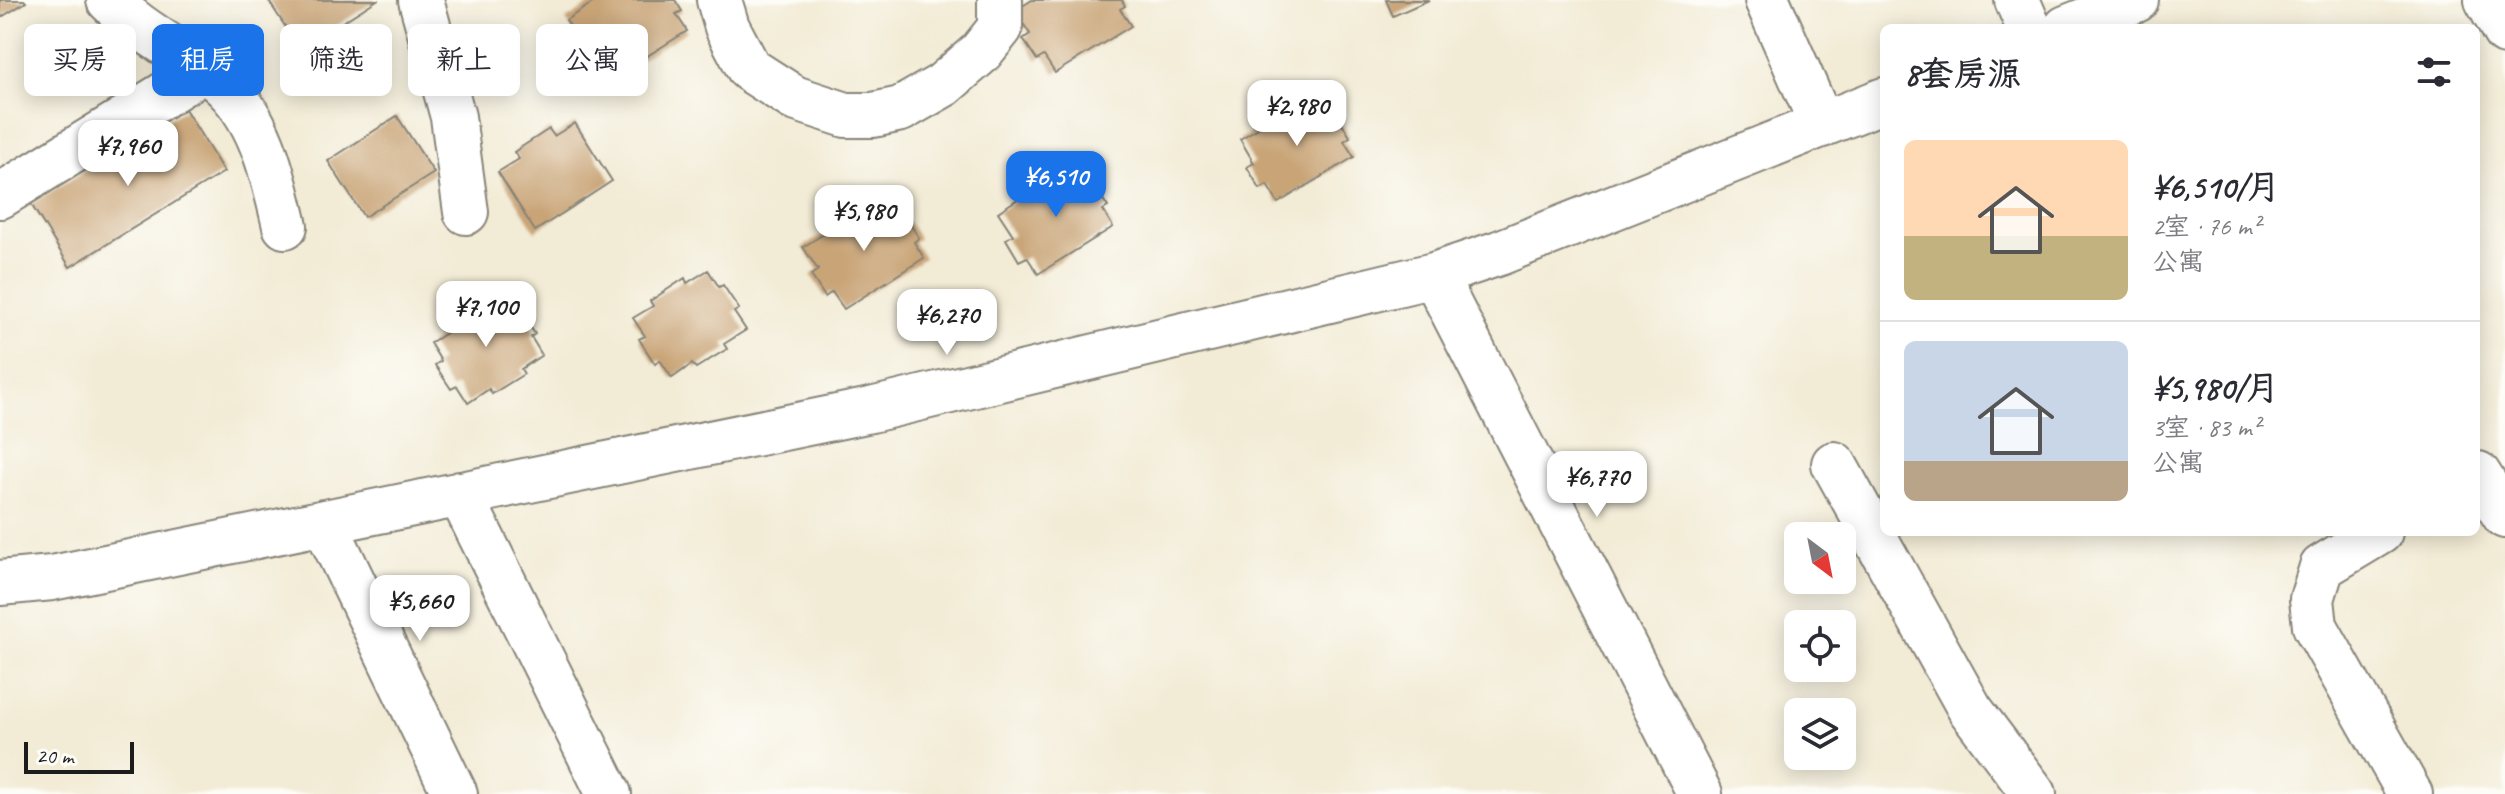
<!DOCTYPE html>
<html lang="zh">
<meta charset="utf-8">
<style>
body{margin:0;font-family:Caveat,"LXGW WenKai TC",sans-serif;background:#f7f7f7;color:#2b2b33;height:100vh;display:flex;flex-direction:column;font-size:30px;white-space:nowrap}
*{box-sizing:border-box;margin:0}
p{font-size:26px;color:#7c7c81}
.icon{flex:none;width:44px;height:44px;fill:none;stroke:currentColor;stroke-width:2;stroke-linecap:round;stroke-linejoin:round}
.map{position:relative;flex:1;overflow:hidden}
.sheet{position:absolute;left:1880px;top:24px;width:600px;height:512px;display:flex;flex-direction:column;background:#fff;border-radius:12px;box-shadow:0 4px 20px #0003}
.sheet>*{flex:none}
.top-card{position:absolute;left:24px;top:24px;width:760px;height:72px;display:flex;gap:16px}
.needle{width:52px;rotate:148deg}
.tools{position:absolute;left:1784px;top:522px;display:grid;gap:16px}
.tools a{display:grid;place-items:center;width:72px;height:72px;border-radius:12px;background:#fff;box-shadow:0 4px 20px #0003;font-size:40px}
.scale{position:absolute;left:24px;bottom:20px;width:110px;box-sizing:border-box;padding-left:8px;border:4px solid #1c1c1c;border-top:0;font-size:22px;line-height:28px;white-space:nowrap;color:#1c1c1c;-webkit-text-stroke:6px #fdfcf7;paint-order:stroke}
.price{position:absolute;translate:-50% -68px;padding:0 18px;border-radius:16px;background:#fff;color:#222;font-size:26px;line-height:52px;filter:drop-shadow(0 2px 4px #0008)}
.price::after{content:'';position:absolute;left:50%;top:48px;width:24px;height:18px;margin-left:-12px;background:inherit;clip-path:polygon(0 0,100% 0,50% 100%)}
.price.active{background:#1a73e8;color:#fff}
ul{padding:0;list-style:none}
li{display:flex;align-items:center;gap:24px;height:200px;padding:0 24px}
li+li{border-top:2px solid #e1e1e2}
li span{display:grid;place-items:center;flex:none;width:224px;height:160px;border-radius:12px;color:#555}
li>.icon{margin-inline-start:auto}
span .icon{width:96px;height:96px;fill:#fffc;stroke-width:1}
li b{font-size:34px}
h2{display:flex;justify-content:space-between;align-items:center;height:96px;padding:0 24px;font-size:34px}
.tag{padding:0 28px;border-radius:12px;background:#fff;box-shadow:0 4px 20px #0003;font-size:28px;line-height:72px}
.tag.active{background:#1a73e8;color:#fff}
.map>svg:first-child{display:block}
</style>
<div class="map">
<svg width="2505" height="794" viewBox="0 0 2505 794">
<rect width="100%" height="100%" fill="#fdfcf7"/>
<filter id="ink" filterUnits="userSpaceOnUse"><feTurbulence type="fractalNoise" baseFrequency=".0125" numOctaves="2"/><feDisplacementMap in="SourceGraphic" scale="16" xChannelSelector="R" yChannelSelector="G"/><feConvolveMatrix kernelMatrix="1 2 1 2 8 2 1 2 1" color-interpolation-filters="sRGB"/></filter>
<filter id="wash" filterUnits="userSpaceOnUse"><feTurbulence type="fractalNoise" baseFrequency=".006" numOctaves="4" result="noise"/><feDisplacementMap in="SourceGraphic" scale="32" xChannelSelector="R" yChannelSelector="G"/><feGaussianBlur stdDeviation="1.8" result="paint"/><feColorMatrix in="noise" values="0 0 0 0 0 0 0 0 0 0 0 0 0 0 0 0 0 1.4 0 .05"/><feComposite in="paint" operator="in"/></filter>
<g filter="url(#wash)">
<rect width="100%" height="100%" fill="#f2ebd5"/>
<g id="blocks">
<path fill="#c9a477" d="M0 0H24L26 2 0 18Z
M268 0H377L300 49Z
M597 0H675L682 11 676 14 687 31 606 82 595 65 588 69 574 47 581 43 566 20Z
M1032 0H1122L1125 6 1120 9 1131 26 1055 73 1044 56 1037 60 1023 39 1030 34 1015 11Z
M1386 0H1429L1393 16Z
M1316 93 1329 115 1335 111 1350 137 1344 141 1354 157 1278 203 1267 185 1260 189 1247 167 1254 163 1240 139Z
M185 109 224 172 70 267 31 204Z
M397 116 434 173 364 217 328 161Z
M575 123 612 181 535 231 498 172 519 159 514 152 549 129 554 136Z
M1073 163 1086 185 1091 181 1108 207 1103 210 1113 227 1038 274 1027 257 1019 261 1006 239 1013 235 998 212Z
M884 196 897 216 903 213 919 238 914 242 924 258 844 309 832 292 825 297 811 275 818 270 803 247Z
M708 270 719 287 723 285 739 309 734 312 746 330 724 344 727 349 696 368 692 364 672 378 660 360 655 364 639 339 645 336 633 318 653 306 650 301 685 278 687 283Z
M504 295 515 312 519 310 535 334 531 337 542 355 521 369 524 374 492 394 489 389 468 403 457 386 451 389 435 365 441 361 430 343 449 331 446 326 481 304 484 309Z"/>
</g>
</g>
<g filter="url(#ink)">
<use href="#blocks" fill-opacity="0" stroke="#878478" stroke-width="2"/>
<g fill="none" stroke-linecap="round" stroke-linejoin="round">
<defs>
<path id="minor" d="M109 0C141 33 184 52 219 81 261 117 273 175 285 226
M421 0 453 117 466 212
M719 0 727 27 749 69 794 98 846 115H873L901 109 943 85 980 53 1000 28V0
M1767 0 1822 125
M2017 0 2029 28
M2487 0 2505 32
M2066 28 2136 0
M0 196 204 70
M1434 275 1700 794
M1834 464 1970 709 2034 794
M2476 475 2478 474 2505 516
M460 494 609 794
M324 522 455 794
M2380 532 2322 567 2312 599 2315 626 2410 794
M0 583 52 578 871 410 1434 275 1499 253 1884 100"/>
</defs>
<use href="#minor" stroke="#878478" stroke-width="48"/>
<use href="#minor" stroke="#fff" stroke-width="44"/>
</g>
</g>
</svg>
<div class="tools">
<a><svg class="needle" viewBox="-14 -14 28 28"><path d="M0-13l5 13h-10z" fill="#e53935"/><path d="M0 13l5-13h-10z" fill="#7c7c81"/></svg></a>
<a><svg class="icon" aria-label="locate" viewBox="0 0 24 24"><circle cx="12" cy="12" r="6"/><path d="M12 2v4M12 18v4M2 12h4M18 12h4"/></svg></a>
<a><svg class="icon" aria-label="layers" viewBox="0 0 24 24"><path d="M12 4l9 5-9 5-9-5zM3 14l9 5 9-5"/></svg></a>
</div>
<div class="scale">20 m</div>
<b class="price" style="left:1297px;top:148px">¥2,980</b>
<b class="price" style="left:128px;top:188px">¥7,960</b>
<b class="price active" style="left:1056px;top:219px">¥6,510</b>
<b class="price" style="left:864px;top:253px">¥5,980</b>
<b class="price" style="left:486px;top:349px">¥7,100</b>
<b class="price" style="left:947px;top:357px">¥6,270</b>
<b class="price" style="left:1597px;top:519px">¥6,770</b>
<b class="price" style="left:420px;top:643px">¥5,660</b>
<div class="top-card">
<a class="tag">买房</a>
<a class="tag active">租房</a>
<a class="tag">筛选</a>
<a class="tag">新上</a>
<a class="tag">公寓</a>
</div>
<section class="sheet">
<h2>8套房源<svg class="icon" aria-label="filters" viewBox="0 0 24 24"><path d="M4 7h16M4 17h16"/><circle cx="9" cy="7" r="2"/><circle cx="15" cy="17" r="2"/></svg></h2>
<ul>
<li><span style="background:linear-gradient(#ffd9b3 60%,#c2b280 0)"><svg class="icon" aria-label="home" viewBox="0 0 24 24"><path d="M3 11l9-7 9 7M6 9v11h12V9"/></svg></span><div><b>¥6,510/月</b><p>2室 · 76 m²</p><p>公寓</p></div></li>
<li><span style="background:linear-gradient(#c9d6e8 75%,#b9a48a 0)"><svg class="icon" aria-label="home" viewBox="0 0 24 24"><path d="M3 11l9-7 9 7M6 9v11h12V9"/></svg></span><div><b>¥5,980/月</b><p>3室 · 83 m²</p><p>公寓</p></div></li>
</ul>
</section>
</div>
